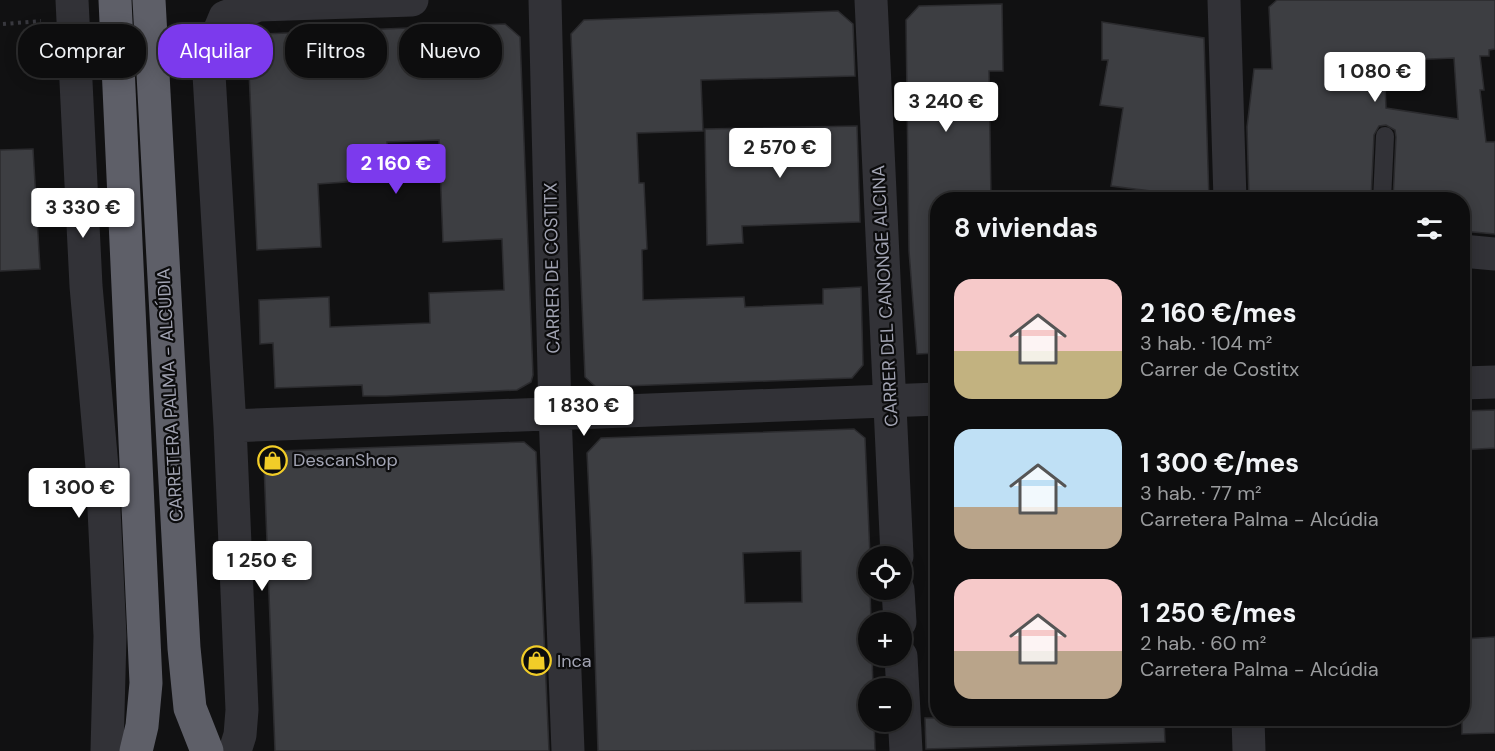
<!DOCTYPE html>
<html lang="es">
<meta charset="utf-8">
<style>
body{margin:0;font-family:"DM Sans",sans-serif;background:#1b1b1c;color:#f1f3f6;height:100vh;display:flex;flex-direction:column;font-size:22px;white-space:nowrap}
*{box-sizing:border-box;margin:0}
p{font-size:20px;color:#9a9c9e}
.icon{flex:none;width:33px;height:33px;fill:none;stroke:currentColor;stroke-width:2;stroke-linecap:round;stroke-linejoin:round}
.map{position:relative;flex:1;overflow:hidden}
.sheet{position:absolute;left:930px;top:192px;width:540px;height:534px;display:flex;flex-direction:column;background:#0d0d0e;border-radius:24px;box-shadow:0 3px 15px #0003,0 0 0 2px #2d2d2e}
.sheet>*{flex:none}
.banner{position:absolute;left:18px;top:24px;width:570px;height:54px;display:flex;gap:12px}
.controls{position:absolute;left:858px;top:546px;display:grid;gap:12px}
.controls a{display:grid;place-items:center;width:54px;height:54px;border-radius:50%;background:#0d0d0e;box-shadow:0 3px 15px #0003,0 0 0 2px #2d2d2e;font-size:30px}
.price{position:absolute;translate:-50% -51px;padding:0 14px;border-radius:6px;background:#fff;color:#222;font-size:20px;line-height:39px;filter:drop-shadow(0 2px 3px #0008)}
.price::after{content:'';position:absolute;left:50%;top:36px;width:18px;height:14px;margin-left:-9px;background:inherit;clip-path:polygon(0 0,100% 0,50% 100%)}
.price.selected{background:#7c3aed;color:#fff}
ul{padding:0;list-style:none}
li{display:flex;align-items:center;gap:18px;height:150px;padding:0 24px}
li span{display:grid;place-items:center;flex:none;width:168px;height:120px;border-radius:18px;color:#555}
li>.icon{margin-inline-start:auto}
span .icon{width:72px;height:72px;fill:#fffc;stroke-width:1}
li b{font-size:26px}
h2{display:flex;justify-content:space-between;align-items:center;height:72px;padding:0 24px;font-size:26px}
.tag{padding:0 21px;border-radius:24px;background:#0d0d0e;box-shadow:0 3px 15px #0003,0 0 0 2px #2d2d2e;font-size:21px;line-height:54px}
.tag.selected{background:#7c3aed;color:#fff}
.map>svg:first-child{display:block}
</style>
<div class="map">
<svg width="1495" height="751" viewBox="0 0 1495 751">
<rect width="100%" height="100%" fill="#111112"/>
<path fill="#3d3e42" stroke="#2b2b2e" stroke-width="1.5" fill-rule="evenodd" d="M1277 0H1495V49L1489 50V56H1480L1484 90H1480L1486 142H1495V234L1462 231V200H1393L1396 137 1395 130 1386 125 1379 126 1374 135 1371 200H1249L1247 127 1254 69H1272L1269 7ZM1454 58 1458 119 1386 108 1384 61Z
M1002 4 1003 71H989L991 200H938V353L917 354 909 251 906 20 919 6Z
M838 11 853 24 855 76 701 80 703 131 637 133 639 183H644L647 249 642 250 643 300 744 297 745 307 823 304V289L861 287 863 365 852 378 596 387 585 377 571 34 584 20Z
M1102 22 1204 38 1209 200H1165L1166 193 1111 186 1123 108 1100 105 1108 60H1102Z
M505 24 520 37 533 375 531 382 517 390 386 396H363L362 385 275 388 273 343 260 344 259 300 329 297 330 327 430 323 429 293 504 290 502 239 443 242 439 140 387 142 388 179 318 184 321 247 257 250 248 49 263 34Z
M857 126 860 222 742 226 743 243 707 245 705 129Z
M33 149 40 269 0 271V150Z
M1495 410V448L1462 450V411Z
M854 429 865 438 870 556 868 590H870L871 622H868V656H872L873 688H868V722H874L875 750 598 751 592 557 587 453 601 438ZM801 551 802 602 745 603 743 553Z
M524 442 536 452 549 751H275L264 464 279 451Z
M1495 637V733L1462 734V639Z
M925 718H1164L1165 742 926 749Z"/>
<g fill="none" stroke-linecap="round" stroke-linejoin="round">
<path stroke="#38383e" stroke-width="4" stroke-dasharray="3 4.5" stroke-linecap="butt" d="M3 24 41 21"/>
<path stroke="#323237" stroke-width="18" d="M1382 200 1385 136"/>
<path stroke="#323237" stroke-width="33" d="M72 0 86 286 102 467 110 636 107 751
M545 0 555 413 568 751
M871 0 897 556
M1224 0 1230 200
M1462 251 1495 254
M1462 383 1495 382
M230 426 938 399
M898 590 900 622
M901 656 906 751
M1248 718 1249 751
M235 751 240 735 242 710 230 426 208 58 225 17 259 5 412 0"/>
<path stroke="#5e5f68" stroke-width="33" d="M115 0 146 683 142 726 136 751
M149 0 184 648 190 708 207 751"/>
</g>
<defs>
<symbol id="shop-ring" viewBox="-11 -11 22 22"><circle r="9.5" fill="#0c0c0d" stroke="#f2cd28" stroke-width="1.5"/><path d="M-5-2.5h2.3a2.7 3.5 0 0 1 5.4 0H5L5.5 6h-11ZM-1.5-2.5h3a1.5 2.3 0 0 0-3 0Z" fill="#f2cd28"/></symbol>
</defs>
<g fill-rule="evenodd">
<use href="#shop-ring" x="256" y="444" width="33" height="33"/>
<use href="#shop-ring" x="520" y="644" width="33" height="33"/>
</g>
<g text-anchor="middle" dominant-baseline="central" stroke-width="4.5" stroke-linejoin="round" paint-order="stroke">
<g font-size="18" fill="#a2a4b3" stroke="#0c0c0d">
<text transform="translate(552 268) rotate(-91)">CARRER DE COSTITX</text>
<text transform="translate(885 296) rotate(-93)">CARRER DEL CANONGE ALCINA</text>
<text transform="translate(170 395) rotate(-93)">CARRETERA PALMA - ALCÚDIA</text>
</g>
<g font-size="18" fill="#a2a4b3" stroke="#0c0c0d" text-anchor="start">
<text x="293" y="460">DescanShop</text>
<text x="557" y="661">Inca</text>
</g>
</g>
</svg>
<div class="controls">
<a><svg class="icon" aria-label="locate" viewBox="0 0 24 24"><circle cx="12" cy="12" r="6"/><path d="M12 2v4M12 18v4M2 12h4M18 12h4"/></svg></a>
<a>+</a>
<a>−</a>
</div>
<b class="price" style="left:1375px;top:103px">1 080 €</b>
<b class="price" style="left:946px;top:133px">3 240 €</b>
<b class="price" style="left:780px;top:179px">2 570 €</b>
<b class="price selected" style="left:396px;top:195px">2 160 €</b>
<b class="price" style="left:83px;top:239px">3 330 €</b>
<b class="price" style="left:584px;top:437px">1 830 €</b>
<b class="price" style="left:79px;top:519px">1 300 €</b>
<b class="price" style="left:262px;top:592px">1 250 €</b>
<div class="banner">
<a class="tag">Comprar</a>
<a class="tag selected">Alquilar</a>
<a class="tag">Filtros</a>
<a class="tag">Nuevo</a>
</div>
<section class="sheet">
<h2>8 viviendas<svg class="icon" aria-label="filters" viewBox="0 0 24 24"><path d="M4 7h16M4 17h16"/><circle cx="9" cy="7" r="2"/><circle cx="15" cy="17" r="2"/></svg></h2>
<ul>
<li><span style="background:linear-gradient(#f6c9c9 60%,#c2b280 0)"><svg class="icon" aria-label="home" viewBox="0 0 24 24"><path d="M3 11l9-7 9 7M6 9v11h12V9"/></svg></span><div><b>2 160 €/mes</b><p>3 hab. · 104 m²</p><p>Carrer de Costitx</p></div></li>
<li><span style="background:linear-gradient(#bfe0f5 65%,#b9a48a 0)"><svg class="icon" aria-label="home" viewBox="0 0 24 24"><path d="M3 11l9-7 9 7M6 9v11h12V9"/></svg></span><div><b>1 300 €/mes</b><p>3 hab. · 77 m²</p><p>Carretera Palma - Alcúdia</p></div></li>
<li><span style="background:linear-gradient(#f6c9c9 60%,#b9a48a 0)"><svg class="icon" aria-label="home" viewBox="0 0 24 24"><path d="M3 11l9-7 9 7M6 9v11h12V9"/></svg></span><div><b>1 250 €/mes</b><p>2 hab. · 60 m²</p><p>Carretera Palma - Alcúdia</p></div></li>
</ul>
</section>
</div>
